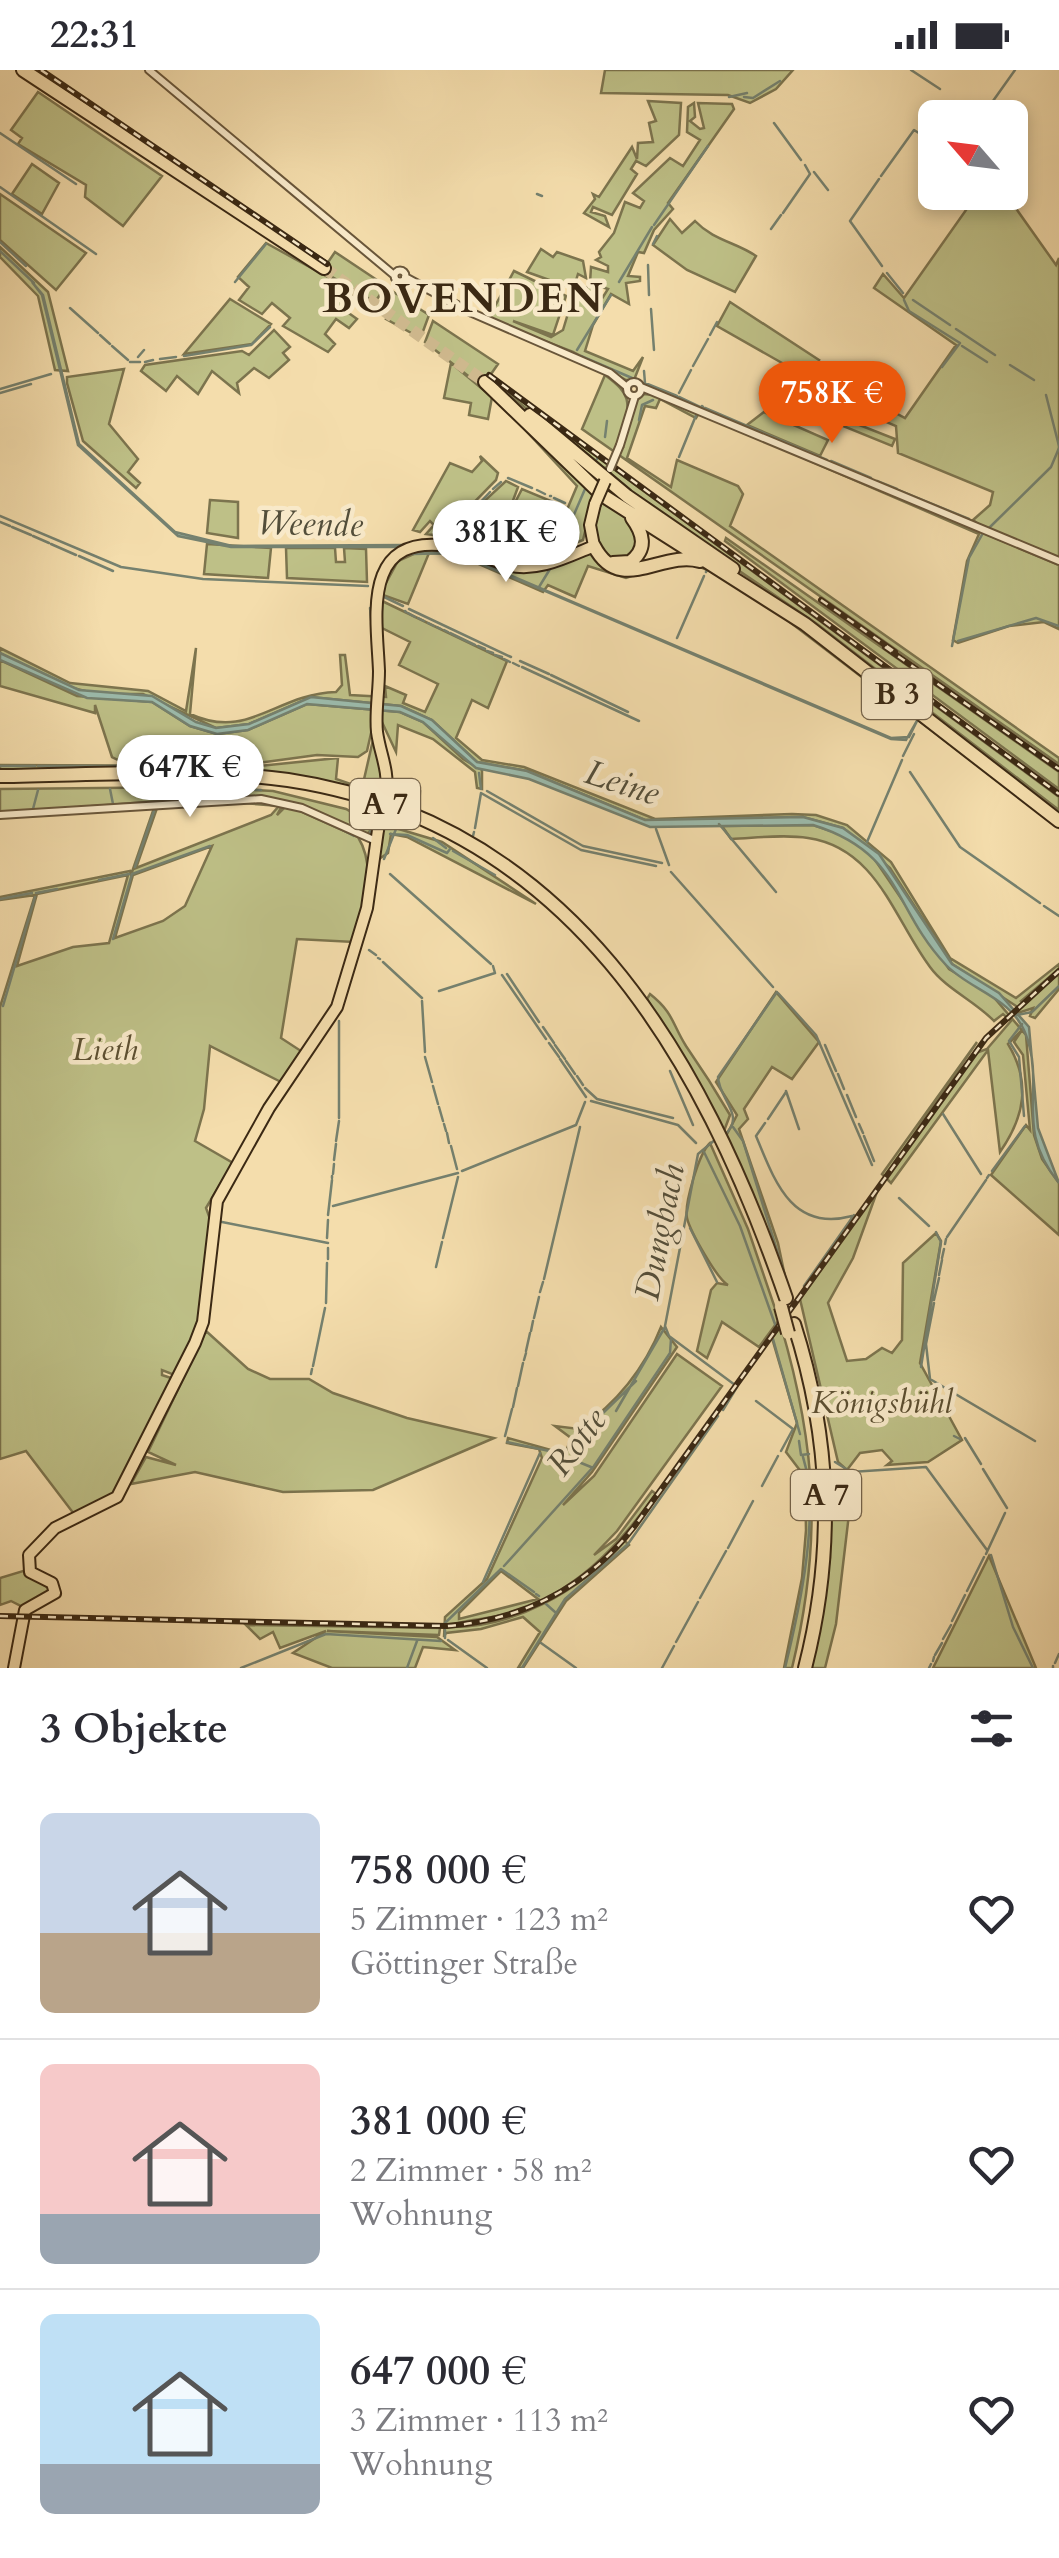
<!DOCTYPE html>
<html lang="de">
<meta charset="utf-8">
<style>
body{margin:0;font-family:Cardo,serif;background:#f7f7f7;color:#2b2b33;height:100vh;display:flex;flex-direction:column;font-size:38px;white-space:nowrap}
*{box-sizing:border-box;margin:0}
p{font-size:32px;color:#7c7c81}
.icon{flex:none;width:55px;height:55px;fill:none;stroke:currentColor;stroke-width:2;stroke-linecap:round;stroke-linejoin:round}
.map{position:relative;height:1598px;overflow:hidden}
.drawer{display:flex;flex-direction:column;background:#fff;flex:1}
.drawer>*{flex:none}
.needle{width:65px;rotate:298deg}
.controls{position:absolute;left:918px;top:30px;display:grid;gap:20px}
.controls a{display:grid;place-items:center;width:110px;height:110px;border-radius:15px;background:#fff;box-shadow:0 5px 15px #0003;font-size:50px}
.price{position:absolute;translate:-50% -85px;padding:0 22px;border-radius:35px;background:#fff;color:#222;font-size:32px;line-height:65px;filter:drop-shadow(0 2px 5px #0008)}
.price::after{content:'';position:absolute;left:50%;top:60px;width:30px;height:22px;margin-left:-15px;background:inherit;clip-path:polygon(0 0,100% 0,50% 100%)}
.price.active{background:#ea580c;color:#fff}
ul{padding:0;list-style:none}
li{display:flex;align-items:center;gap:30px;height:250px;padding:0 40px}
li+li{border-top:2px solid #e1e1e2}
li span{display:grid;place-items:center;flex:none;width:280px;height:200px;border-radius:15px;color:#555}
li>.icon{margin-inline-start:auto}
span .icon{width:120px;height:120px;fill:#fffc;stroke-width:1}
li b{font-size:42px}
h2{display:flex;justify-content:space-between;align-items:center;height:120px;padding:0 40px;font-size:42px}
.status{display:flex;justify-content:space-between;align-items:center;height:70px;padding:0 50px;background:#fff;direction:ltr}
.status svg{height:28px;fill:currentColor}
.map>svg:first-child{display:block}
</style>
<div class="status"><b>22:31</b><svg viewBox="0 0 49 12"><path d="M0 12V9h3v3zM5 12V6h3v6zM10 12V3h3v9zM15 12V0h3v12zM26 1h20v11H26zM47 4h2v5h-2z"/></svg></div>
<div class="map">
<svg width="1059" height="1598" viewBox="0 0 1059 1598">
<rect width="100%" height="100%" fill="#f4ddac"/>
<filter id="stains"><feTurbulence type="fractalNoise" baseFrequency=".002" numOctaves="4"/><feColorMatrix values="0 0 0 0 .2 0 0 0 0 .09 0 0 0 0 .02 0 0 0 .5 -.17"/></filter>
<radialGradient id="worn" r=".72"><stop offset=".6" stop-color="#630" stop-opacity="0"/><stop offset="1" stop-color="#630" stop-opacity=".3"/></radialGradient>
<path fill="#bec087" stroke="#7c744e" stroke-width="2.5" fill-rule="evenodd" d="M605 0H793L776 19 750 33 728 25 601 23Z
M38 22 162 106 123 156 85 127 86 115 18 74 22 68 11 60Z
M648 31 681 33 679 65 646 96 636 91 631 99 637 104 612 145 593 137 591 142 605 146 609 157 584 143 595 129 593 124 599 127 632 77 637 89 638 73 653 72 649 53 656 51Z
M694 33 695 47 690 51 700 59 704 58 698 33 732 34 734 39 668 133 673 139 654 160 644 183 638 182 628 206 640 207V211L626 213 629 234 611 224 593 255 585 281 633 301 643 287 634 310H626L573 282 488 249 514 201 566 226 553 265 513 251 551 267 563 260 573 227 581 230 589 214 603 227 608 219 590 213 591 197 608 202V196L596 190 601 187 599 182 614 163 625 132 640 138 644 131 633 123 670 88 683 96 700 70 687 62 688 37Z
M32 94 59 113 42 144 12 124Z
M978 123H1005L1056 195 1059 188V488L978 454 973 450 990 435 993 422 898 383 896 356 868 344 856 347 845 338 841 343 849 351 895 369 892 376 779 330 818 301 905 348 956 275 874 218 883 204 904 228Z
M0 124 86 183 56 220 0 170Z
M670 149 682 163 695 151C714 171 736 172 756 186L735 222 687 200 653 175Z
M266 173 355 222 343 239 357 249 349 258 336 249 325 264 335 274 328 282 283 256 290 248 272 233 262 244 239 230 249 217 238 207Z
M0 177 48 222 68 301 55 300 38 226 0 187Z
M541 179 553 187 557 182 583 191 586 208 578 204 574 217 580 221 527 202Z
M335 182 386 216 375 232 322 201Z
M392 221 429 245 422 264 415 265 386 249 388 245 378 238Z
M230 229 271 254 252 274 184 284Z
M730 232 819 290 805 306 717 256Z
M433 251 498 294 489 307 1059 727V740L817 554 663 449 610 405 612 397 597 399 489 307 484 314 634 454 640 478 618 493C594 479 594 458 592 432L583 470 559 479V485L528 494 452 469 512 490 547 487 577 416 495 327 425 272Z
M274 260 290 277 283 283 289 290 269 308 254 298 237 313 239 323 212 301 198 324 177 306 166 321 141 301 145 295 242 281 249 285Z
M451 293 492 327 488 349 469 345 471 333 444 328Z
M124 299 109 354 138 389 128 402 140 413 136 418 83 371 67 313V307Z
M605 305C633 326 630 330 622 375L635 331 642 324 656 325 699 343 696 348 660 329 656 338 645 336 627 388 671 417 677 390 738 416 743 424 730 456 1059 688V694L582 359Z
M764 342 828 370 820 386 747 355Z
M704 345 1059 495V559L1044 552 1009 556 958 573 953 570 967 491 979 464Z
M480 386 498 403 496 410 441 466 426 464 434 455 430 451 420 462 413 460 450 393 472 402 482 391Z
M506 411 518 417 505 452 522 419 558 434 564 443 543 485 517 488 470 472 477 454 465 449Z
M210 430 238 432V468L207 463Z
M726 468 1059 702V719L725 471Z
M207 474 271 478 268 508 204 504Z
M429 477C463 476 489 497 521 499 545 501 566 488 589 482L625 504C651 503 672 484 698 492 736 504 1049 733 1059 758L778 543 715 503 690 493 674 492 626 508 588 496 575 527 548 515 543 522 456 484 429 483 408 534 380 524 398 491Z
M286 478H335L336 492H345L344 478 366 479 367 512 287 508Z
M380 530 507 591 488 638 472 630 456 668 482 690 524 697 655 749 792 744 816 745 847 755 891 792 950 888 1016 928 1059 894V899L1020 932 1059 904V919L1035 948 1030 946 1033 938 1018 943 1016 936 952 894 890 798 843 758 803 747 645 750 527 701 477 692 432 650 401 636 311 627 249 654 216 658 143 624H97L69 617 0 583V578L70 613 148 621 186 641 196 578 190 644C249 671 275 624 336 622L342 615 340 585H345L350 625 386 627 385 616 406 625 403 633 425 642 438 614 399 595 410 572 378 556Z
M0 590 77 626 152 632 190 656 217 664 248 660 307 634 400 642 423 652 463 689 482 700V719L477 718 475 702 433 669 398 655 396 682 381 650H374L367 681 358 687 317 685 258 693 118 690 112 687 95 635V643L0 616Z
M373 670 390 710 420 721 419 740 305 708 0 701V695L259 696 338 688 336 709 362 718Z
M205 717 273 721 346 739 375 756 366 765 284 731 206 729Z
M0 719 200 717 201 728 0 743Z
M264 731 283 734 277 745 287 735 358 767C378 800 363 837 354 872L297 869 281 968 301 981 281 1012 210 976 204 1039 195 1071 233 1093 206 1138 210 1149 199 1256 177 1306 162 1300V1305L174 1309 116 1423 74 1444 26 1381 0 1389V937L35 825 0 830V827L130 801 131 805 154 738ZM243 733 279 736 271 745 136 798 157 738ZM212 776 185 836 163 851 115 868 133 805ZM128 805 109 873 73 877 17 896 37 824Z
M382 754 442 772 536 834 407 767 391 764 388 783 379 789Z
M813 755 837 763 869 781 949 899 991 924 1026 965 1034 1065 1042 1089 1059 1113V1165L991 1105 1026 1055 1030 1060 1023 985 1014 972 1022 960 1008 974C1031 1012 1025 1046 1000 1082L988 980 891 1113 882 1104 977 972 885 1107 976 983 987 979 1011 951 1003 944 994 951C975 931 946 919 930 897 894 849 877 778 808 768 784 764 756 768 731 769L722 756Z
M776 922 819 972 792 1009 772 997 744 1039 748 1049 739 1059 778 1173 788 1221 726 1066 737 1045 716 1012Z
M650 924C674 943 672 954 686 976 702 999 716 1021 730 1045L724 1061 647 929Z
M710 1073 748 1159 779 1250 759 1277 722 1252 707 1288 697 1281 711 1220 717 1213 728 1215C717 1209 690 1161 687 1148 684 1134 699 1083 710 1073Z
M878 1119 853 1188 828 1233 847 1291 866 1289 882 1278 892 1283 902 1270 903 1193 936 1163 941 1171 920 1293 962 1370 928 1392 887 1395 892 1391 882 1380 860 1383 847 1400 838 1392 800 1229Z
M781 1256C817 1378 822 1474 792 1598H784L802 1508 806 1460 805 1407 786 1382 797 1353 772 1268Z
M661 1257 677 1277 592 1402 563 1435 594 1406 677 1284 722 1316 617 1461 594 1485 616 1469 652 1421 656 1424C617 1478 573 1525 506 1544 487 1550 461 1549 446 1557 514 1559 580 1521 625 1471L629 1475 566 1531 523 1598H518L540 1562 523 1547 481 1559 446 1563 444 1567 445 1547 487 1509 542 1388 539 1379 507 1373 508 1368 565 1384 571 1368 555 1356 579 1359C616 1334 645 1298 661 1257ZM501 1501 538 1529 459 1549V1543Z
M206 1261 248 1299 270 1309H309L333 1323 407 1348 494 1368 373 1420 283 1422 195 1402 131 1414 146 1387 176 1395 148 1382Z
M830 1402 837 1403 838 1439 849 1444 836 1554 825 1598H811L830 1488Z
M989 1486 1036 1598H933Z
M23 1501 53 1521 23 1537 11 1531 0 1535V1508Z
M246 1555 440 1558 439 1565 327 1561 437 1567 455 1580 423 1577 415 1598H332L293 1583 326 1561 280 1578 273 1562 260 1569Z"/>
<path fill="#9cbbac" stroke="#75816f" stroke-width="2.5" d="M32 212 43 225 79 374 175 462 232 476 406 475 416 483 456 482 891 668 909 667 919 647 906 670 891 669 456 483 413 484 403 477H231L178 466 78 375 42 225Z
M0 583 79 620 152 626 196 652 216 658 249 654 311 627 401 636 432 650 477 692 527 701 645 750 803 747 843 758 879 784 952 894 999 923 1029 957 1038 1058 1059 1113C1013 1057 1046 1019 1026 965 1012 927 971 921 946 895 892 838 903 783 813 755L650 757 529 709 476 698 423 652 400 642 307 634 248 660 217 664 190 656 152 632 87 628 0 590Z"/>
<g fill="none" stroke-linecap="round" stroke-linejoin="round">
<path stroke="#75816f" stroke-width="2.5" d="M911 0 940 19
M729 27 747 23
M744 27 753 28 780 11
M983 45 1015 0
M774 53 801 90
M0 63 76 114
M814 102 828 120
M881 106 914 60 935 73
M879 109 850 151 882 196
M0 117 96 184
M537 124 542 126
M783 143 810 104 805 95
M654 155 708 76
M771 159 781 145
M0 172 26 196
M653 174 657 166
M0 181 34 213
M648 195 649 225
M887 203 903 223
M235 212 266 174
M619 212 652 157
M904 230 909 241 960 273 942 297
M913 230 950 255
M70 238 98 263
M651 239 654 280
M956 259 995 285
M100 265 110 274
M710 265 717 252
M112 276 128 290
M962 276 987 292
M577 280 611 225
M184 286 251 275 270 257
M581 286 632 308
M138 287 144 280
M160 289 176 287
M130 292H140
M145 292 153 290
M1010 295 1034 310
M693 296 708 269
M644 301 645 313 677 326
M0 319 51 304
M0 323 31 314
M679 323 691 300
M1046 325 1059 376
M679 327 700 337
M702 336 703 337
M705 338 827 390
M639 350 642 335 653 330
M605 367 607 351
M679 387 697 343
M597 389 598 385
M831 391 871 408
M508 408 532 418
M877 411 897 419
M493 419 501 412
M537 420 545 424
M898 420 969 449
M550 426H551
M554 428 565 433
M474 439 490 422
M0 446 121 497 203 509 368 516
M464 449 471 441
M0 452 10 456
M12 457 31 465
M989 458 1051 397 1059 378
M454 459 462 451
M448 465 452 461
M33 466 49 473
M51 474 76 485
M557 484 585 419
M79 486 113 501
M546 487 567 442
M706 502 707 499
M539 517 550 499
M382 526 403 536
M370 538 372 560
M409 539 511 587
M405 541 406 542
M408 543 415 547
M418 548 424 551
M428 553 434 556
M437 557 441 559
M444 560 448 562
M450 563 475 575
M677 568 704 506
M958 571 1036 548 1059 556
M478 576 485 579
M952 576 969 488 983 463
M487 581 493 583
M495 585 502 587
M504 589 510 592
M520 591 549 604
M513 593 519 596
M522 597 639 651
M551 605 628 642
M903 686 914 664
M0 696H35
M38 696H148
M910 702 960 777 1040 833
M479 703 481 719
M207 718 261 720
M110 719 113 734
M487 721 583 776 662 793
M33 739 38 720
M719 754 776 822
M333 755 354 766
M475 758 481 723 581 780 656 796
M656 759 669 795
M370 764 374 744
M390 764 407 765 447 783 450 779
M473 766 474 762
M433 768 446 778
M867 772 902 690
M453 781 495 805
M384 789 396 759
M135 797 154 741
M671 802 773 917
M390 804 491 894
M99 810 129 804
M36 823 57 819
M0 829 32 823
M1044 836 1059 846
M113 869 132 804 210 776
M369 880 376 885
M378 888 380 889
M383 892 422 928
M507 904 539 952
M502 905 546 969
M439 921 495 903 493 896
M778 923 816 965 872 1095
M422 931 425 982
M3 936 35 827
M1017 945 1032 942 1059 916
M1022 954 1009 971 1019 987 1024 1046
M543 957 554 973
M549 973 559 987
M555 975 565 989
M825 975 836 1001
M425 987 432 1012
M560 989 586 1027
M566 991 575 1004
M670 1001 693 1055
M838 1004 844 1019
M577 1006 583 1015
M433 1016 438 1034
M585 1018 597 1029 673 1048
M786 1021 799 1059
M847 1025 856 1047
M591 1031 678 1055 696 1073
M439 1037 443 1051
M943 1044 981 1104
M339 1048V951
M768 1049 786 1022
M765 1053 756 1066C775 1112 792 1162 852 1146
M444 1054 446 1061
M859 1054 863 1063
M733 1057 743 1071 785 1206
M447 1063 449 1073
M724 1065C747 1046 719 1030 718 1007L777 922
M864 1066 874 1091
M716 1069 698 1084 665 1256 669 1266 735 1315
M336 1071 339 1051
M451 1076 457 1099
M704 1082 740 1156 776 1257
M334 1090 336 1074
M462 1101 576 1055 585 1032
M992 1101 1025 1056
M333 1104 334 1094
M332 1108V1106
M987 1108 989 1105
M899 1128 929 1156
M333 1136 458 1103
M328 1145 332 1110
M217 1151 328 1173
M690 1158 717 1212
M947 1167 986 1110
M327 1168 328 1150
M443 1168 458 1107
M945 1174 946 1169
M942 1188 944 1179
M328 1189V1178
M436 1197 442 1172
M939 1205 942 1190
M544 1209 580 1057
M804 1216 854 1145
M540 1222 543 1212
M934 1230 939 1208
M326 1233 327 1193
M934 1233 926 1274 930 1309 1035 1371
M534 1248 539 1227
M531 1261 533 1251
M773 1269 800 1364
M526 1281 530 1263
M524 1290 526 1283
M313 1296 325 1238
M921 1297 941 1172 936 1162
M311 1304 312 1299
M518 1316 523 1293
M756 1331 793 1359 781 1381
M513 1337 517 1318
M723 1340 737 1317
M616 1341 665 1257
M603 1343 636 1311
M505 1366 512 1339
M954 1366 960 1369
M965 1368 981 1394
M799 1371 801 1385 809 1384
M507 1372 554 1382 591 1397
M835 1392 851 1402 926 1397 987 1480
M983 1399 1007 1438
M131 1410 168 1337
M762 1416 778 1386
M728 1478 753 1431
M986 1484 1005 1443
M991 1485 1013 1557 1033 1598
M504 1496 594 1396 670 1283 671 1269
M483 1512 540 1383
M967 1521 984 1487
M536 1524 539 1526
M700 1528 726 1481
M546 1534 555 1542
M40 1537 58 1526
M952 1551 965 1525
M445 1553 501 1499 534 1522
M445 1568V1560
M943 1569 951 1555
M448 1570 487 1598
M676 1572 698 1532
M541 1573 576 1598
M935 1585 942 1573
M933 1591 934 1587
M1055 1593 1059 1584
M241 1598 326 1564 441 1571
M407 1598 417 1571
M522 1598 565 1529 628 1474 718 1346
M662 1598 674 1576
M785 1598C799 1541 821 1443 803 1387
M929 1598 931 1594
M1053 1598V1596"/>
<path stroke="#cfb98e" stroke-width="12" stroke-dasharray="12 6" stroke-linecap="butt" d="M324 198 485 312"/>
<defs>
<path id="minor" d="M149 0 394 205
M394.5 206a5.5 5.5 0 1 1 11 0a5.5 5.5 0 1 1-11 0Z
M405 207 472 243 610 303 627 317
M627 319a7 7 0 1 1 14 0a7 7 0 1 1-14 0Z
M641 317 1059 491
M620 375 635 326
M0 745 261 729 302 738 376 771"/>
<path id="major" d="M386 722C389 700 380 684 377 662 375 642 379 622 379 601 377 548 360 463 449 476 469 478 487 489 507 495 537 503 567 487 594 476L590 455 595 434
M14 1598 25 1540 55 1523 52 1513 30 1502 29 1485 55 1458 117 1427 195 1273 203 1252 217 1131 269 1038 337 937 367 838 378 760"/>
<path id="highway" d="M23 0 324 198
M485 312 602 425 805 554 1059 751
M530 345 627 426 733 499
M594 476C620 526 661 480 700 491
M613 493 630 492C648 479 643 463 632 448
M0 706C95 705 194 697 288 710 568 752 701 983 786 1228
M794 1254C831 1369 835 1481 805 1598"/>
</defs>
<use href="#minor" stroke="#69563a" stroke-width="10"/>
<use href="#major" stroke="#3b2914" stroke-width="14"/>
<use href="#highway" stroke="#3b2914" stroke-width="16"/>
<use href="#minor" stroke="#f8e9c9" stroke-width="6"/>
<use href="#major" stroke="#f4ddac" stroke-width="10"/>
<use href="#highway" stroke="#f4ddac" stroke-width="12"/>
<defs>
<path id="rail" d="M41 0 327 194
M489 305 1059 724
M821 530 895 582
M885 577 1059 699
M0 1546 447 1556C523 1550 587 1517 634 1457L986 968 1059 901"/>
</defs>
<use href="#rail" stroke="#3b2914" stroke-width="6"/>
<use href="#rail" stroke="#f8e9c9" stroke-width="2.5" stroke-dasharray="8" stroke-linecap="butt"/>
<defs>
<path id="minor-bridge" d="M610 399 620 375"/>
<path id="major-bridge" d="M595 434 605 411
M378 760 386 722"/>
<path id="highway-bridge" d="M781 1237 788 1263"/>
</defs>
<use href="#minor-bridge" stroke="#69563a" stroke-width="10" stroke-linecap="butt"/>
<use href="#major-bridge" stroke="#3b2914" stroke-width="14" stroke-linecap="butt"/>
<use href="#highway-bridge" stroke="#3b2914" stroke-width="16" stroke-linecap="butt"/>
<use href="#minor-bridge" stroke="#f8e9c9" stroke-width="6"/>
<use href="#major-bridge" stroke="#f4ddac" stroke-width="10"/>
<use href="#highway-bridge" stroke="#f4ddac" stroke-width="12"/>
</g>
<g text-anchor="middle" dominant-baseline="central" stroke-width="9" stroke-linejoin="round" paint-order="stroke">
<g fill="#f8e9c9" stroke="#74634a" stroke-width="2.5">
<rect x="862" y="599" width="70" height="50" rx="8"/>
<rect x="350" y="709" width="70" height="50" rx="8"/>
<rect x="791" y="1400" width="70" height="50" rx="8"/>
</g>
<g font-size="30" font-weight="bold" fill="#3b2914">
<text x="897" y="624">B 3</text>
<text x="385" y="734">A 7</text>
<text x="826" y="1425">A 7</text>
</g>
<g font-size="32" font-style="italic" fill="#5c4f31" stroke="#f8e9c9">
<text x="105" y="980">Lieth</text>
<text x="882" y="1333">Königsbühl</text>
</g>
<g font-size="35" font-style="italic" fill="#534e3a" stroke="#f8e9c9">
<text transform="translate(310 454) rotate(1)">Weende</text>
<text transform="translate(622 713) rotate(18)">Leine</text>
<text transform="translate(660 1162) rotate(-79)">Dungbach</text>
<text transform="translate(577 1372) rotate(-53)">Rotte</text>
</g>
<g font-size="42" font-weight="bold" letter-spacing="2.5" fill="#3b2914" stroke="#f8e9c9">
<text x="464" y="228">BOVENDEN</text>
</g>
</g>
<rect width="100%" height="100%" filter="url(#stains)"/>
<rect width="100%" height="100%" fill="url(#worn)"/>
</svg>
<div class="controls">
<a><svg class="needle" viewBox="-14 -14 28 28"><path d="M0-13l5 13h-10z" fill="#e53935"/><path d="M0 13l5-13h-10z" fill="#7c7c81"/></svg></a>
</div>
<b class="price active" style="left:832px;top:376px">758K €</b>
<b class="price" style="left:506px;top:515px">381K €</b>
<b class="price" style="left:190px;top:750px">647K €</b>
</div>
<section class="drawer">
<h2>3 Objekte<svg class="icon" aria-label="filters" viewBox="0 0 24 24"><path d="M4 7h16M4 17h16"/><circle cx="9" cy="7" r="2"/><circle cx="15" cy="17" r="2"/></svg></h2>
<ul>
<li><span style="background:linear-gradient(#c9d6e8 60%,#b9a48a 0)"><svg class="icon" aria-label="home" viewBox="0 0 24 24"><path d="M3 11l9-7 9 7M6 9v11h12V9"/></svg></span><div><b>758 000 €</b><p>5 Zimmer · 123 m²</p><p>Göttinger Straße</p></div><svg class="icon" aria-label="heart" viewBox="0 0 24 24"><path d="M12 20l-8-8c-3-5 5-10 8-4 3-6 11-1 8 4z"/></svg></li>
<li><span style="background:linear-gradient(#f6c9c9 75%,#9aa5b1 0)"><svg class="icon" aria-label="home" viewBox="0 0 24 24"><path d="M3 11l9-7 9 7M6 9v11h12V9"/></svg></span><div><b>381 000 €</b><p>2 Zimmer · 58 m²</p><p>Wohnung</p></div><svg class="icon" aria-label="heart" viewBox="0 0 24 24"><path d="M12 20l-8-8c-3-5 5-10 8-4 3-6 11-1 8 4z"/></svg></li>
<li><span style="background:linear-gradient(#bfe0f5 75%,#9aa5b1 0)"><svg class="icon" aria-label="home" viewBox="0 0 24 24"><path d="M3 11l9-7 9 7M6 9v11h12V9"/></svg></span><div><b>647 000 €</b><p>3 Zimmer · 113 m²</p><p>Wohnung</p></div><svg class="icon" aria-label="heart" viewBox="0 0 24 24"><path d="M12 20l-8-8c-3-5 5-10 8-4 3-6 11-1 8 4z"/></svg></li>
</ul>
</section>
